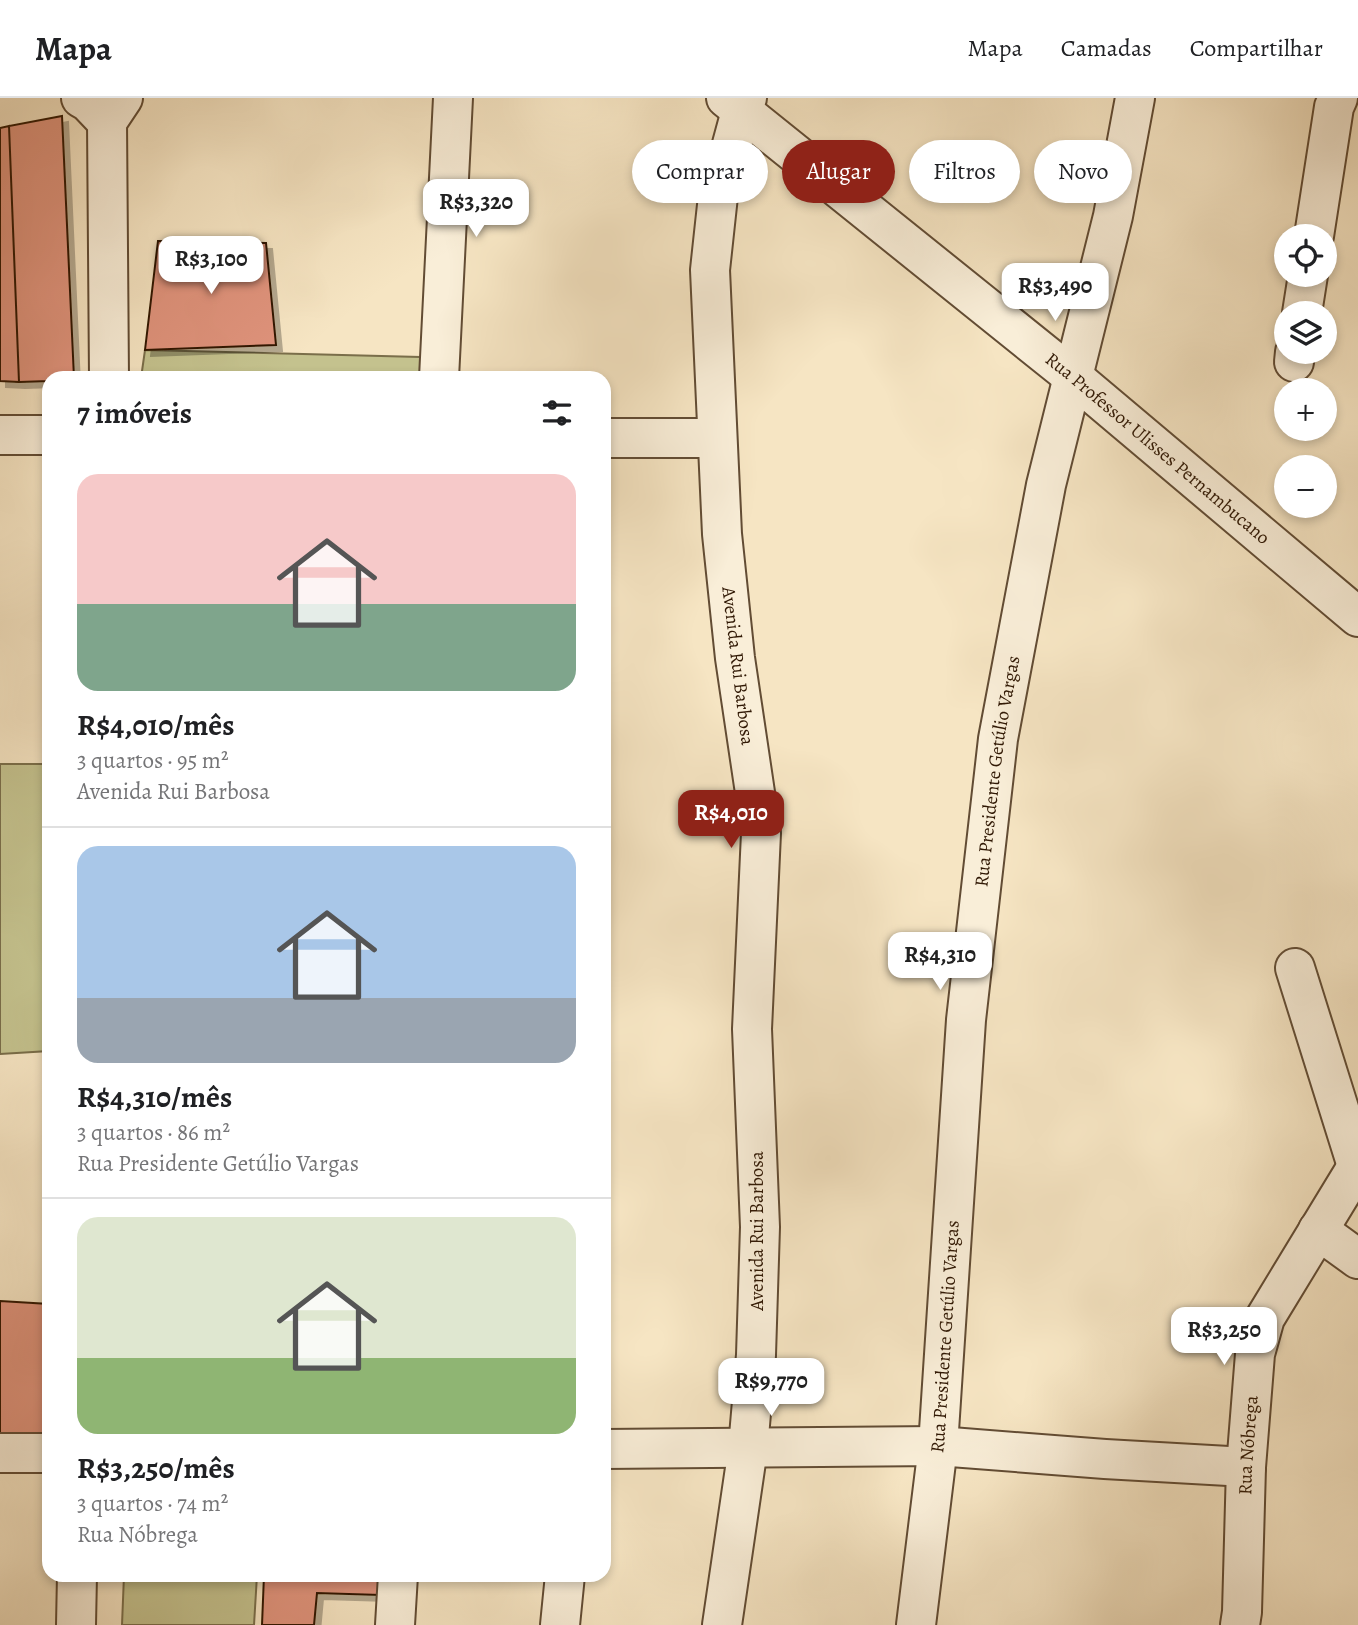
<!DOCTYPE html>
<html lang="pt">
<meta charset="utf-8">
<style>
body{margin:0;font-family:Alegreya,serif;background:#f6f6f6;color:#202124;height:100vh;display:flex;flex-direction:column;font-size:26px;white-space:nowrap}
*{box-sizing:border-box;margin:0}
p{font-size:23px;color:#757577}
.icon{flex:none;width:38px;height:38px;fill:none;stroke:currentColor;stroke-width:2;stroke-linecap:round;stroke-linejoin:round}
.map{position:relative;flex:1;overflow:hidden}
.panel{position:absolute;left:42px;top:273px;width:569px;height:1211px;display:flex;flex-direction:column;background:#fff;border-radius:21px;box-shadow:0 4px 10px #0003}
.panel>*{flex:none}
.banner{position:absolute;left:632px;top:42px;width:621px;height:63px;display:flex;gap:14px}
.controls{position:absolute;left:1274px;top:126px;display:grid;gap:14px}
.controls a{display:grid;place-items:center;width:63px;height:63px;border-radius:50%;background:#fff;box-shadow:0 4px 10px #0003;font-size:35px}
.price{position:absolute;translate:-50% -60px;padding:0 16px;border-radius:14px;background:#fff;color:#222;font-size:23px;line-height:46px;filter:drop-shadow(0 2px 4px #0008)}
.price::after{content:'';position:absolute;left:50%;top:42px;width:21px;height:16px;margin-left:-10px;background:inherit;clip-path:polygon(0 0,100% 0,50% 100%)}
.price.on{background:#8f2418;color:#fff}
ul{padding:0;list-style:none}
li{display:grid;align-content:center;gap:14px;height:371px;padding:0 35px}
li+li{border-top:2px solid #e0e0e0}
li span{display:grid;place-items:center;height:217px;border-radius:21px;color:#555}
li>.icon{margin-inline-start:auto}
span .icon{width:126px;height:126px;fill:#fffc;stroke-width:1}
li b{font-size:30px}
h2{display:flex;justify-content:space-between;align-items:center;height:84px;padding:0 35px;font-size:30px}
.tag{padding:0 24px;border-radius:32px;background:#fff;box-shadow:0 4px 10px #0003;font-size:24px;line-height:63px}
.tag.on{background:#8f2418;color:#fff}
header{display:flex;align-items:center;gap:42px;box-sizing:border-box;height:98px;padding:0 35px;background:#fff;border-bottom:2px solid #e0e0e0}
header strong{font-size:33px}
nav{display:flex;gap:38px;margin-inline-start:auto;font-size:24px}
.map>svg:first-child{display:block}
</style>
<header>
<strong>Mapa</strong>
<nav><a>Mapa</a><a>Camadas</a><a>Compartilhar</a></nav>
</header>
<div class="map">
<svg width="1358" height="1527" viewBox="0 0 1358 1527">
<defs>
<filter id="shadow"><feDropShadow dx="6" dy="6" stdDeviation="0" flood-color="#0004"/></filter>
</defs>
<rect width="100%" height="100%" fill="#f6e5c3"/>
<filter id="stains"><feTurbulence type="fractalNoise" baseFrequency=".00286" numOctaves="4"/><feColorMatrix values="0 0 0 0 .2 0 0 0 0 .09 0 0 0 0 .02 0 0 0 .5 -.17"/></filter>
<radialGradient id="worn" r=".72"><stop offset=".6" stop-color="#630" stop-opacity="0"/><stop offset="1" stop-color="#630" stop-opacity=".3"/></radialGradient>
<path fill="#c4c28e" stroke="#7a6e4a" stroke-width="2" d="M145 252 420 259 421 280H141Z
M0 666H49V953L0 956Z
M124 1477H257L254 1527H122Z"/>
<path fill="#df937c" stroke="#311905" stroke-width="2" filter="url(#shadow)" d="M62 18 74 280H49V283L19 284 9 28Z
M9 28 19 284 0 283V30Z
M158 143 266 145 276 247 145 252Z
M0 1203 49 1206V1345L0 1344Z
M264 1477H380L381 1497 317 1495 314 1527H262Z"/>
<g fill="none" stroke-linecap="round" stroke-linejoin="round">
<defs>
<g id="minor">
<path d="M81 0 88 4 107 24"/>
<path id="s1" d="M726 0 1072 278 1358 519"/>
<path d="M1314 138 1334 9 1338 0"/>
<path d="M1302 215 1308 177"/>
<path d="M1294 264 1295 254"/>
<path d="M109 280 107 24 123 0"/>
<path d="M439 280 453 0"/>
<path d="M0 337H49"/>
<path d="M604 340H717"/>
<path d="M1295 870 1357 1068"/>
<path d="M1318 1132 1358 1161"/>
<path d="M604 1351 938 1348 1105 1361 1246 1369"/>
<path d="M0 1355H49"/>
<path d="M76 1527 77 1477"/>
<path d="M395 1527 398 1477"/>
<path d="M560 1527 565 1477"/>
<path d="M722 1527 748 1350 756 1257 760 1129 752 931 761 735 735 560 722 436 710 172 718 98 741 13 747 0"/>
<path id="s2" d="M916 1527 938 1348 966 922 998 641 1046 387 1113 118 1135 0"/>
<path id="s3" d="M1240 1527 1242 1514 1246 1369 1255 1256 1265 1220 1358 1067"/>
</g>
</defs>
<use href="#minor" stroke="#624c34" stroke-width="42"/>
<use href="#minor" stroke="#f9eed8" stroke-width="38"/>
</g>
<g text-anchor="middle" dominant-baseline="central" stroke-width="7" stroke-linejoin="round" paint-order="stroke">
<g font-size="19" fill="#311905" stroke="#f9eed8">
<text stroke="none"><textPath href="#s1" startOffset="556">Rua Professor Ulisses Pernambucano</textPath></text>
<text transform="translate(738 568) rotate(83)">Avenida Rui Barbosa</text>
<text stroke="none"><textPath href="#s2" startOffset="858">Rua Presidente Getúlio Vargas</textPath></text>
<text transform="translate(757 1133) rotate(-90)">Avenida Rui Barbosa</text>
<text stroke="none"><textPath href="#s2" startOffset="290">Rua Presidente Getúlio Vargas</textPath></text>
<text stroke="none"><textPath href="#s3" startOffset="180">Rua Nóbrega</textPath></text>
</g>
</g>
<rect width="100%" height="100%" filter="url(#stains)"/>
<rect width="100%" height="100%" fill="url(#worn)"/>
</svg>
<div class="controls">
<a><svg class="icon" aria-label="locate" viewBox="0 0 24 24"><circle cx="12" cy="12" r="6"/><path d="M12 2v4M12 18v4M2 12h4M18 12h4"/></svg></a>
<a><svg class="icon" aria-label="layers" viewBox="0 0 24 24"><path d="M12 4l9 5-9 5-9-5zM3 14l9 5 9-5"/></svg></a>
<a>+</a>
<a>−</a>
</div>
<b class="price" style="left:476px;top:141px">R$3,320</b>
<b class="price" style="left:211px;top:198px">R$3,100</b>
<b class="price" style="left:1055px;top:225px">R$3,490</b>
<b class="price on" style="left:731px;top:752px">R$4,010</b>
<b class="price" style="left:940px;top:894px">R$4,310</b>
<b class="price" style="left:1224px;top:1269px">R$3,250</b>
<b class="price" style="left:771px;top:1320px">R$9,770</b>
<div class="banner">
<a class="tag">Comprar</a>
<a class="tag on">Alugar</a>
<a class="tag">Filtros</a>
<a class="tag">Novo</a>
</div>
<section class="panel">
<h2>7 imóveis<svg class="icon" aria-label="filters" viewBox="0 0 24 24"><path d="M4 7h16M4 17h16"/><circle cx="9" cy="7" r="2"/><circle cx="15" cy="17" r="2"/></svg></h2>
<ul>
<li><span style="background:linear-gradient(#f6c9c9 60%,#7fa58c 0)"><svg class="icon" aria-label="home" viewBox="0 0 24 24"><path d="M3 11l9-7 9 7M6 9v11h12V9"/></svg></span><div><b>R$4,010/mês</b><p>3 quartos · 95 m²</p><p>Avenida Rui Barbosa</p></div></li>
<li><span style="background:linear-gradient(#a9c7e8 70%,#9aa5b1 0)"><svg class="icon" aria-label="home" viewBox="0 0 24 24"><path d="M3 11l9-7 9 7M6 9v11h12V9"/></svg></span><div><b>R$4,310/mês</b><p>3 quartos · 86 m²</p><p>Rua Presidente Getúlio Vargas</p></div></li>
<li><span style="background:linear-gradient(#dfe7d0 65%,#8fb573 0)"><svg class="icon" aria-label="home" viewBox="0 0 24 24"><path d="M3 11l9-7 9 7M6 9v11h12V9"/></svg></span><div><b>R$3,250/mês</b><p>3 quartos · 74 m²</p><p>Rua Nóbrega</p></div></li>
</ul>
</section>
</div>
